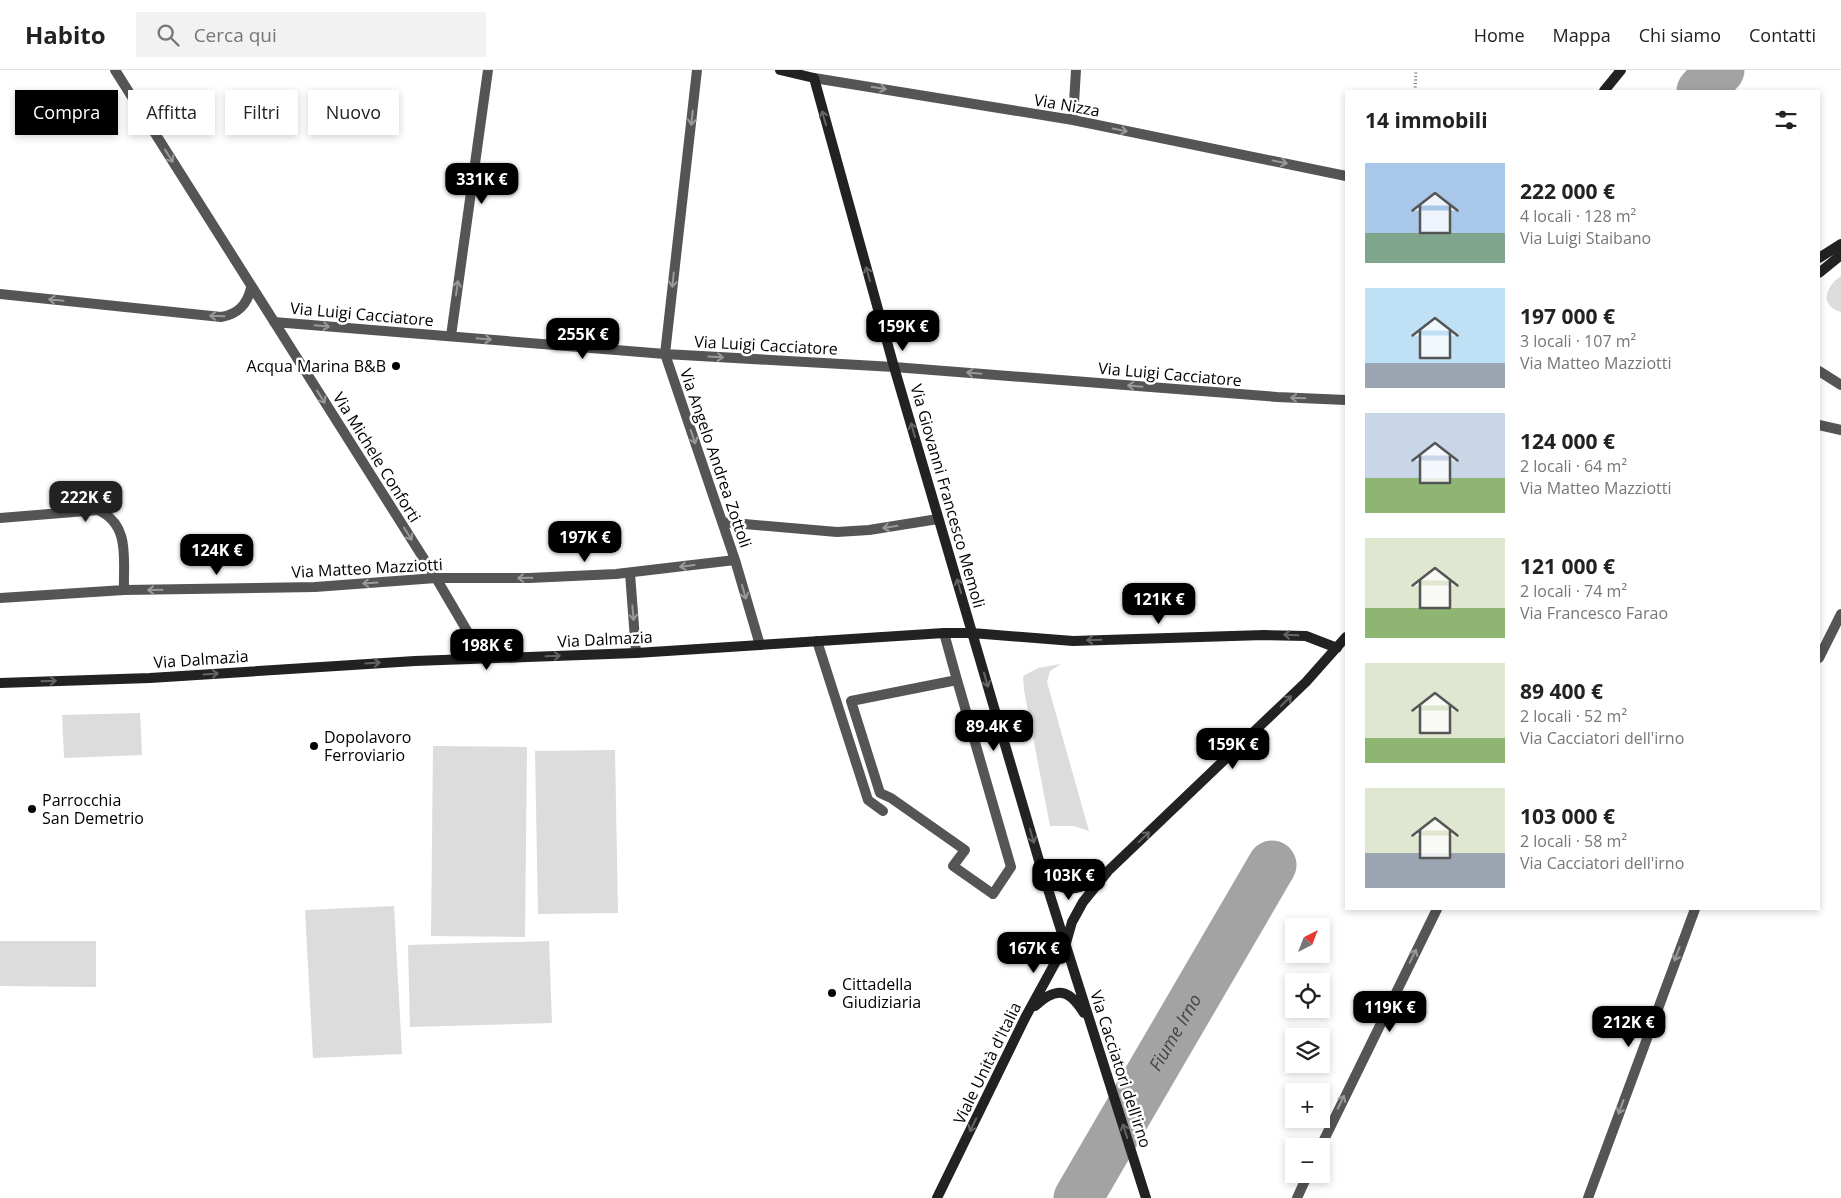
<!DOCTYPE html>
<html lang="it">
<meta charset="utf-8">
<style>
body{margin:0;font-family:"Open Sans",sans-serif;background:#f2f2f2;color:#222;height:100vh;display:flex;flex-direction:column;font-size:19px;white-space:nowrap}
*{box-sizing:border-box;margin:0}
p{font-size:16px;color:#767676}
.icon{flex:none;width:28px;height:28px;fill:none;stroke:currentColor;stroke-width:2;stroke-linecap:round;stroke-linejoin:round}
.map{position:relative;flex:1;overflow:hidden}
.drawer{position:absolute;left:1345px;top:20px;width:475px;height:820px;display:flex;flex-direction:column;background:#fff;border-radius:0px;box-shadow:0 2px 8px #0003}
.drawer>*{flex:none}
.guide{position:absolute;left:15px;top:20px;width:475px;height:45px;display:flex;gap:10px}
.needle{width:32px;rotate:42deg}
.fabs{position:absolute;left:1285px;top:848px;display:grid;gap:10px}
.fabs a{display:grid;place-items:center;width:45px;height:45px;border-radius:0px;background:#fff;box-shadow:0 2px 8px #0003;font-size:25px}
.price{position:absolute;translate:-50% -42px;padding:0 11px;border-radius:10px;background:#000;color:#fff;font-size:16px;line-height:32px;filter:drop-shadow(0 1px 2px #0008)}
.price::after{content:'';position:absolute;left:50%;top:30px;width:15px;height:11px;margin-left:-8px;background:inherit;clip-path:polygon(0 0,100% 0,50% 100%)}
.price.active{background:#222;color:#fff}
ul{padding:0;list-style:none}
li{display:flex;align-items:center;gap:15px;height:125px;padding:0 20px}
li span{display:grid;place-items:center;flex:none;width:140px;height:100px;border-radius:0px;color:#555}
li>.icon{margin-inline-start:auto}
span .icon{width:60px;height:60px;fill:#fffc;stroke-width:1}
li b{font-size:21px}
h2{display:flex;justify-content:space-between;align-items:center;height:60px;padding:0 20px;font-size:21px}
.tag{padding:0 18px;border-radius:0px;background:#fff;box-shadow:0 2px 8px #0003;font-size:18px;line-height:45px}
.tag.active{background:#000;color:#fff}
header{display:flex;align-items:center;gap:30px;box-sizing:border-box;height:70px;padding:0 25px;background:#fff;border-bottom:1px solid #e0e0e0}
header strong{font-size:24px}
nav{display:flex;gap:28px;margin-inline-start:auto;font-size:18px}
.search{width:350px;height:45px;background:#f2f2f2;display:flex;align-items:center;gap:12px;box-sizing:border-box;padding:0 18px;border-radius:0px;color:#767676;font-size:19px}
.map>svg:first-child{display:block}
</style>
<header>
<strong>Habito</strong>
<div class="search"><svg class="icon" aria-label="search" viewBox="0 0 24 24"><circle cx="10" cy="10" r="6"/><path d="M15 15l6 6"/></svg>Cerca qui</div>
<nav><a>Home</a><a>Mappa</a><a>Chi siamo</a><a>Contatti</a></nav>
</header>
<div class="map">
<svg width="1841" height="1128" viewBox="0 0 1841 1128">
<rect width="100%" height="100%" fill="#fff"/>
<path fill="#dcdcdc" d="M1841 206V242C1818 235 1826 216 1841 206Z
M1061 594 1050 601 1047 612 1089 761 1074 756H1050L1024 620 1023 606 1038 598Z
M140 643 142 685 64 688 62 645Z
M433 676 527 677 525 867 431 866Z
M615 680 618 843 538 844 535 681Z
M394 836 402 984 313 988 305 840Z
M0 871H96V917L0 916Z
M549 871 552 953 410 957 408 875Z"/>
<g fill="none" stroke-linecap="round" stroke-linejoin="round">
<g stroke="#a3a3a3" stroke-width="49">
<path d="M1701 21 1720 0"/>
<path id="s1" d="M1078 1128 1272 795"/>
</g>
<path stroke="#777" stroke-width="3" stroke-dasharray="1 2.5" stroke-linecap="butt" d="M1415 21 1416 0"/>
<path stroke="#555" stroke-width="10" d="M817 571 868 730 883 741"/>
<path stroke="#555" stroke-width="10" d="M630 503 636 583
M944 563 957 610
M957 610 1011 797 993 824 953 796 965 780 891 728 880 723 851 631Z"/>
<path stroke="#555" stroke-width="10" d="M115 0 436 508 483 588
M697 0 665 284 735 490 760 575
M814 8 1073 50 1346 106
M1073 50 1076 0
M0 224 221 247C238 244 247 235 251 218
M274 252 665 284 894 297 1277 327 1346 330
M451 266 488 0
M1819 355 1841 360
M0 448 98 440C131 455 123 490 124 520
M722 452 837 462 869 460 938 449
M0 528 124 520 315 517 436 508H529L616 504 735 490
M1819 588 1841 544
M1321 1076 1437 839
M1297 1128 1308 1104
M1588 1128 1695 839"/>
<path stroke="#555" stroke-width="10" d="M1819 301 1841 315"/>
<path stroke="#222" stroke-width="10" d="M780 0 814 8 894 297 1040 794 1146 1128
M1604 21 1621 0
M1819 188 1841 174
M1819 203 1841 185
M0 613 150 608 415 591 636 583 944 563H972L1073 571 1264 565 1306 566 1337 578
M1044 801C1060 826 1078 821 1099 807
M1035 936C1057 916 1069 919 1084 943
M937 1128 1025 948 1066 873 1072 852 1083 832 1108 801 1306 612 1346 567"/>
</g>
<defs><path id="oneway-shaft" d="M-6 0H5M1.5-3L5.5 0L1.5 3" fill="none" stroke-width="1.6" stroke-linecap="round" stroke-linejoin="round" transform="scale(1.25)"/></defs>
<g stroke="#999">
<use href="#oneway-shaft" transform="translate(879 18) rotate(9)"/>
<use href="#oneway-shaft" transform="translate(692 48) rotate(96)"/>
<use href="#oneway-shaft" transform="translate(1120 60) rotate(11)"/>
<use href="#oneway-shaft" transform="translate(169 86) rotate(58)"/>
<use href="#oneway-shaft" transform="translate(1280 92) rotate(11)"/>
<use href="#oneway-shaft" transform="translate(673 210) rotate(96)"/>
<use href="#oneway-shaft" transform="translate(457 218) rotate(-82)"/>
<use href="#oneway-shaft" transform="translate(56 230) rotate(-174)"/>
<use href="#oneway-shaft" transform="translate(217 246) rotate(-178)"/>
<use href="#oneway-shaft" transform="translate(322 256) rotate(5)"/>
<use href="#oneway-shaft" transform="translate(484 269) rotate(5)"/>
<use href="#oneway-shaft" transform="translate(716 287) rotate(3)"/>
<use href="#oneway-shaft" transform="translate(974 303) rotate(-175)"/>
<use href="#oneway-shaft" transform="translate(1135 316) rotate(-175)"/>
<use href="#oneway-shaft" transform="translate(321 327) rotate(58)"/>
<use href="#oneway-shaft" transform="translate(1298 328) rotate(-178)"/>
<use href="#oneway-shaft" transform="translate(693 367) rotate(71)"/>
<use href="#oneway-shaft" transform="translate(890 457) rotate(171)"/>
<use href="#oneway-shaft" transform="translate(408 464) rotate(58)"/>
<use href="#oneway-shaft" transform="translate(687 496) rotate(173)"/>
<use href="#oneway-shaft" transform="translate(525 508) rotate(179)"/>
<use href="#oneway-shaft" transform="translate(370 513) rotate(176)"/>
<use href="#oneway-shaft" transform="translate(155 520) rotate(179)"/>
<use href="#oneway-shaft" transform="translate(744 522) rotate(74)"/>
<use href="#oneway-shaft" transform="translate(633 543) rotate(85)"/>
<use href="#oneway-shaft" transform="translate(1677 884) rotate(110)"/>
<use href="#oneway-shaft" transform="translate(1413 886) rotate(-64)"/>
<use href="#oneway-shaft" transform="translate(1341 1032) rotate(-64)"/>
<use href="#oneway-shaft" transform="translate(1621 1037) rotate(110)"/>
</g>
<g stroke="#646464">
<use href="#oneway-shaft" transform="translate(824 48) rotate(-106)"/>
<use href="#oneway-shaft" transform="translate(868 204) rotate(-106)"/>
<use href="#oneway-shaft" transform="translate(913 360) rotate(-106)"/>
<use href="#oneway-shaft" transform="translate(959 516) rotate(-107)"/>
<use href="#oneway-shaft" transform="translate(1291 565) rotate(-178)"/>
<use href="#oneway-shaft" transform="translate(1094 570) rotate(178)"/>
<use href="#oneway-shaft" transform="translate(553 586) rotate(-2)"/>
<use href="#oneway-shaft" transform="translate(373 593) rotate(-4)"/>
<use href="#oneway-shaft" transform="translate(211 604) rotate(-4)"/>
<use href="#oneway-shaft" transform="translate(986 610) rotate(74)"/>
<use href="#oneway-shaft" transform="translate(49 611) rotate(-2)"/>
<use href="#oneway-shaft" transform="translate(1286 631) rotate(-44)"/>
<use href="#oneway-shaft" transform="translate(1032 766) rotate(74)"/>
<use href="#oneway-shaft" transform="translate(1144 767) rotate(-43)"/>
<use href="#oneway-shaft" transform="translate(973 1055) rotate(116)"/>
<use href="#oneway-shaft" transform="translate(1125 1061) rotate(-108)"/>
</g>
<g fill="#000" stroke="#fff" stroke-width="2">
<circle cx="396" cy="296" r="5"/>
<circle cx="314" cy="676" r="5"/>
<circle cx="32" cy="739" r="5"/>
<circle cx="832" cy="923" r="5"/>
</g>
<g text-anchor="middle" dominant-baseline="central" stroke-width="5" stroke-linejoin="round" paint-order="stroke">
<g font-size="16" fill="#000" stroke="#fff">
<text transform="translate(1067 35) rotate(10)">Via Nizza</text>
<text transform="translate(362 244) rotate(5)">Via Luigi Cacciatore</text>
<text transform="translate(766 275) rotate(3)">Via Luigi Cacciatore</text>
<text transform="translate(1170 304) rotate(5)">Via Luigi Cacciatore</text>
<text transform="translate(377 387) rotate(58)">Via Michele Conforti</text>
<text transform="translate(716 388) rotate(71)">Via Angelo Andrea Zottoli</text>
<text transform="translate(948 426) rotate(74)">Via Giovanni Francesco Memoli</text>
<text transform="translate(367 498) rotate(-3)">Via Matteo Mazziotti</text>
<text transform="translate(605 569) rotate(-3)">Via Dalmazia</text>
<text transform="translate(201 589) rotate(-4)">Via Dalmazia</text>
<text transform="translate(987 993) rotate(-64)">Viale Unità d'Italia</text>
<text transform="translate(1121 999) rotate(72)">Via Cacciatori dell'irno</text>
</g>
<g font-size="16" fill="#000" stroke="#fff" text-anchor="start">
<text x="386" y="296" text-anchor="end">Acqua Marina B&amp;B</text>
<text x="324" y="667">Dopolavoro<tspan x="324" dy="18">Ferroviario</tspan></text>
<text x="42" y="730">Parrocchia<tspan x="42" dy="18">San Demetrio</tspan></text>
<text x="842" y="914">Cittadella<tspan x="842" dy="18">Giudiziaria</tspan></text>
</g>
<g font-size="18" font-style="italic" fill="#444" stroke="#fff">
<text stroke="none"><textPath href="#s1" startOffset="192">Fiume Irno</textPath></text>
</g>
</g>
</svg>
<div class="fabs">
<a><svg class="needle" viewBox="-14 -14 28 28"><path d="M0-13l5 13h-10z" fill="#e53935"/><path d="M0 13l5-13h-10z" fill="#767676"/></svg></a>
<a><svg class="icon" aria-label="locate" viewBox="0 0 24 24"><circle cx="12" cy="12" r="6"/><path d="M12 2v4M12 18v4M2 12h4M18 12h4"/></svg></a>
<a><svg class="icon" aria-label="layers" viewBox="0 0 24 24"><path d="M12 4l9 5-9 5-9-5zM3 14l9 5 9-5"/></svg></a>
<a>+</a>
<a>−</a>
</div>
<b class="price" style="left:482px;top:135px">331K €</b>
<b class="price" style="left:903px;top:282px">159K €</b>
<b class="price" style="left:583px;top:290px">255K €</b>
<b class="price active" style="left:86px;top:453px">222K €</b>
<b class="price" style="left:585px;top:493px">197K €</b>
<b class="price" style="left:217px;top:506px">124K €</b>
<b class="price" style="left:1159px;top:555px">121K €</b>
<b class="price" style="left:487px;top:601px">198K €</b>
<b class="price" style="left:994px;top:682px">89.4K €</b>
<b class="price" style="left:1233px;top:700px">159K €</b>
<b class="price" style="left:1069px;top:831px">103K €</b>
<b class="price" style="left:1034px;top:904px">167K €</b>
<b class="price" style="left:1390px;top:963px">119K €</b>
<b class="price" style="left:1629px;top:978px">212K €</b>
<div class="guide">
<a class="tag active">Compra</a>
<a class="tag">Affitta</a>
<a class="tag">Filtri</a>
<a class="tag">Nuovo</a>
</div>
<section class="drawer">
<h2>14 immobili<svg class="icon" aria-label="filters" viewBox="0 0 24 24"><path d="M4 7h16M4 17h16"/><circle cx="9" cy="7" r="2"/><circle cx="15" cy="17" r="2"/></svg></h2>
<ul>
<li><span style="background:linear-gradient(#a9c7e8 70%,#7fa58c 0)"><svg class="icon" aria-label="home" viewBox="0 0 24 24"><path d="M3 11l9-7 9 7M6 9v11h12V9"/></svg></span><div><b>222 000 €</b><p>4 locali · 128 m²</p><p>Via Luigi Staibano</p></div></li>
<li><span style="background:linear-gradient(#bfe0f5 75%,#9aa5b1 0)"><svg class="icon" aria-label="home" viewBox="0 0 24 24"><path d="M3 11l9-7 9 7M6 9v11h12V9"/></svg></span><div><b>197 000 €</b><p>3 locali · 107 m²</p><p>Via Matteo Mazziotti</p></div></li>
<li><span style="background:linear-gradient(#c9d6e8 65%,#8fb573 0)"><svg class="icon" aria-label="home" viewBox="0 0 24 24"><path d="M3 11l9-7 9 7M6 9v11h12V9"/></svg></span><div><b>124 000 €</b><p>2 locali · 64 m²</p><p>Via Matteo Mazziotti</p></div></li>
<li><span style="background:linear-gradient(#dfe7d0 70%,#8fb573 0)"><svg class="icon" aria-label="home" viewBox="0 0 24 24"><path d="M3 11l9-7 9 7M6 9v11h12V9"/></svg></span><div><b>121 000 €</b><p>2 locali · 74 m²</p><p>Via Francesco Farao</p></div></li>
<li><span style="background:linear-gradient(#dfe7d0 75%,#8fb573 0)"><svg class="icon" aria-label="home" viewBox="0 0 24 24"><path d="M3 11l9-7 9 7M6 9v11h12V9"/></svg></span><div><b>89 400 €</b><p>2 locali · 52 m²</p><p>Via Cacciatori dell'irno</p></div></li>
<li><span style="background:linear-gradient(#dfe7d0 65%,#9aa5b1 0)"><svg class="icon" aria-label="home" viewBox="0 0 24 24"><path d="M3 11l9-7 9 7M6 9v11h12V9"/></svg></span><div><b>103 000 €</b><p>2 locali · 58 m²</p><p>Via Cacciatori dell'irno</p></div></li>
</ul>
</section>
</div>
